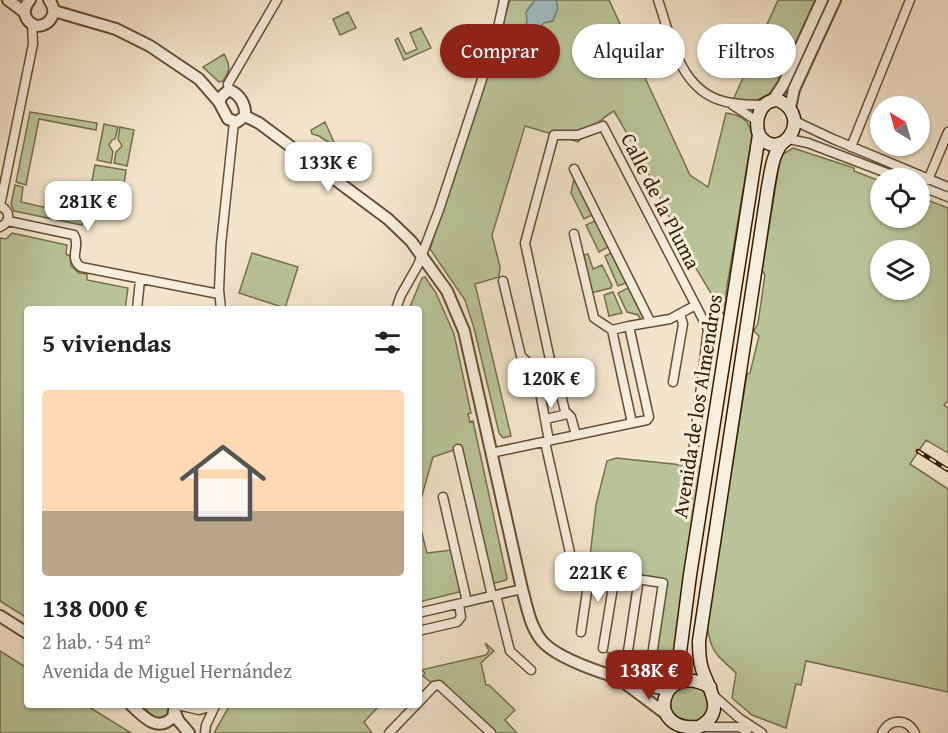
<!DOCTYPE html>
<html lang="es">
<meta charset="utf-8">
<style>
body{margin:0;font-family:"Gentium Book Plus",serif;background:#f2f2f2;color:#222;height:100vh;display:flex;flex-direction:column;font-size:22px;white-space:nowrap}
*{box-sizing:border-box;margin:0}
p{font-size:20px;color:#767676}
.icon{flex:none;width:33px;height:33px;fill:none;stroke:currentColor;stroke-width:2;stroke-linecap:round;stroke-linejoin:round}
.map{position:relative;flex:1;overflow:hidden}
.panel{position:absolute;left:24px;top:306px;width:398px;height:402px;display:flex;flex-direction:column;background:#fff;border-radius:6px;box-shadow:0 2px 4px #0004}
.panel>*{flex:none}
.guide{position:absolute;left:440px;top:24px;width:418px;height:54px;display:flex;gap:12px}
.needle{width:39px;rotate:323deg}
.tools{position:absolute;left:870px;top:96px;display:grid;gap:12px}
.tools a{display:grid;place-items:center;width:60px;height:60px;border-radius:50%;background:#fff;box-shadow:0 2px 4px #0004;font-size:30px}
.price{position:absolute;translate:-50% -51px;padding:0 14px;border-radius:12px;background:#fff;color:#222;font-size:20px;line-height:39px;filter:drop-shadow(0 2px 3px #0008)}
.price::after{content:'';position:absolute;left:50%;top:36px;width:18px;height:14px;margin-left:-9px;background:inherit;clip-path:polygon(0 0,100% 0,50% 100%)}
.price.selected{background:#8f2418;color:#fff}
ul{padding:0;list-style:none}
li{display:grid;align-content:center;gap:12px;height:318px;padding:0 18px}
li+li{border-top:2px solid #e0e0e0}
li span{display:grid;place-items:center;height:186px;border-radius:6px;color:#555}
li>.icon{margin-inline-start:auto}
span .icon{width:108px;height:108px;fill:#fffc;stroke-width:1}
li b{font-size:26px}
h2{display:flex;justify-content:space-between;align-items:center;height:72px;padding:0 18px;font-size:26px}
.tag{padding:0 21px;border-radius:27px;background:#fff;box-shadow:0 2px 4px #0004;font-size:21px;line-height:54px}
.tag.selected{background:#8f2418;color:#fff}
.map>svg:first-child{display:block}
</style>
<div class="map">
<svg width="948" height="733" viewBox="0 0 948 733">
<rect width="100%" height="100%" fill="#f3e5cc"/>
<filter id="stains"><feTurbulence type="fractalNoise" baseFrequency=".00333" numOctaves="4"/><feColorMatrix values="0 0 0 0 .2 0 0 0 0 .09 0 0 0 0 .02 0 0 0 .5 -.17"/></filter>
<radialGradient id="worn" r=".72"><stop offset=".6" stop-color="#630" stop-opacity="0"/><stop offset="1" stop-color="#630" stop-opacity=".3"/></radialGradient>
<path fill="#b9c599" stroke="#77704e" stroke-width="1.5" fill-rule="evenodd" d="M510 0H609L690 175 708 187 726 113C741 115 750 120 752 136L727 286 724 315 685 250 640 156 614 111C600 119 590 130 578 142L525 126 492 235 500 267 499 277 475 284 511 436 503 438 499 433 474 328 465 300 430 249Z
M778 0H818L797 46 789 52 780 73 778 83 771 93 757 100 742 101 734 98Z
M348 12 356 28 340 35 333 19Z
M421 28 431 48 404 60 395 40 398 38 406 54 417 49 410 33Z
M224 54C230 65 231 70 223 81L219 82 203 67Z
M30 112 97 123 96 130 39 119 26 185 16 182Z
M325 122 336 147 319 136 312 134 311 130Z
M104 124 118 127 115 139 112 140 109 145 113 152 111 163 97 160Z
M120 127 134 130 127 166 114 163 116 152 122 146 118 139Z
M793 148 854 168V171L880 181V218H920V197L948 208V401L944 405 948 408V453L926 440 910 464 948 489V692L806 661 801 685 796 684 786 728 752 715 732 698 736 673C718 655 711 655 707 625L747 374 750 373 759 336 754 331 758 323 765 275 762 270 780 160 783 154ZM880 250H920V290H880Z
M95 165 126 170 122 197 90 191Z
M575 174 594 214 584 219 571 193Z
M15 185 23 187 21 202 83 216 82 225 14 211 11 204Z
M597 220 610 246 599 252 586 225Z
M12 233 67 245 66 254 70 256 71 266 79 273 87 274V280L128 288 125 309H27V618L0 601V238L6 239Z
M613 252 628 282 618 286 605 256Z
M252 253 298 267 285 308 239 293Z
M588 254 593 269 602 265 612 285 611 288 590 293 581 256Z
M425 277 436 293 454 334 471 413 468 414 470 422 473 421 507 578 506 580 491 584 460 448 433 457 419 506 418 309H409L422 278Z
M630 287 646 318 641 320 638 315 627 312 618 293Z
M613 292 622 313 609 316 604 295Z
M616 458 701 467 673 676 661 684 613 666 607 652C618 654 625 660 636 662L637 660 654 662 667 583 666 580 589 565 596 505 607 461Z
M418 518 427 553 452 550 463 591 419 602Z
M485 643 494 651 481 663 486 685H489L515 710 505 720 517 733H495L423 676 425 673 421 670 486 655 489 651Z
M0 651 27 668V705H86L131 733H0Z
M670 704a19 19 0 1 1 38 0a19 19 0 1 1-38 0Z
M147 705H170L168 716 161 721 147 714Z
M230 705H380L364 722 372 733H214Z"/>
<path fill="#a1bcc2" stroke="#767c75" stroke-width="1.5" d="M535 0H556L558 8 553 21 544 23 529 38 526 39 522 34 527 22 526 12Z"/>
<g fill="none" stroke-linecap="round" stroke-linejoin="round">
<defs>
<path id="minor" d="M658 0C672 40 680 96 732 103 742 105 754 105 764 105
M229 90 228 84 277 0
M731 104 757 121
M794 118 799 123 833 139 948 187
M789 139 808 143 900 178
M851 147 910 0
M574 169 650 321
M928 180 948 132
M920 186 948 197
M0 206 33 44 32 24
M0 206C11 211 11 222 0 227
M8 221 74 235C81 246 68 258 81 267L219 294
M574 234 594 318 612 330
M503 281 521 356 538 372
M137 309 140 280
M221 309 219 290 221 245 234 122
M396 309 401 295 418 265 439 210 496 37 504 0
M629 326 670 319 694 306
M538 372 537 376 549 441
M673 382 683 324 680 314
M546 419 567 414
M576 435 571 417 565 411 555 371 552 369 525 243 554 135H578L603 126 708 329 693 453
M545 442 573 566 578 570 663 583 651 662
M458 449 492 596
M491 453 647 420 649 417 629 326 612 330 632 423
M443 497 467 602
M496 595 510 651 531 670
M418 613 522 589
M418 631 457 622 461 617 459 604
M581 632 590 571
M603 648 615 575
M628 651 639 578
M713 695 739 718 762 733
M418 703 434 686 439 685 491 733
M177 705 199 710 216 705
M699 727H739L747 731
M205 733 206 725 215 706
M389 733 416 705
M882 733C890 718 907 718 915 733"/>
<path id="tertiary" d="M8 0 24 12
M30 0C21 10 24 22 37 26 52 25 58 11 49 0
M54 11 116 29 150 46 199 79 219 102 228 119 237 122 245 116
M773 100 783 85 822 0
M219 102 222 96 229 90C240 94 246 105 245 116
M790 108 794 89 835 0
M245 116 259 123 388 219 411 241 447 291 464 331 522 589C527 606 530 627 542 641 562 664 638 685 668 690
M0 616 27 633
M626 684 666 714
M131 705C144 717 157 733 173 717L175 705
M175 712 178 720 189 733"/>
<path id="secondary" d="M778 100C815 117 780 165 759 135 754 120 760 100 778 100Z
M676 683 690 575 759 135
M710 687C660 659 643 733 699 727 727 712 709 690 702 669 699 660 699 651 699 641L768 187C771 172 772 156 782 143"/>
</defs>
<use href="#minor" stroke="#644e34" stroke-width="11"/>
<use href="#tertiary" stroke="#644e34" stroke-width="14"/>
<use href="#secondary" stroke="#351b02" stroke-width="15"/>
<use href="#minor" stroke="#f7eede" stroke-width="8"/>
<use href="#tertiary" stroke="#f7eede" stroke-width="10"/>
<use href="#secondary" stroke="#f7eede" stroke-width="12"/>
<defs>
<path id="rail" d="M918 451 948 470"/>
</defs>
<use href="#rail" stroke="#351b02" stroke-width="4.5"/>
<use href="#rail" stroke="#f7eede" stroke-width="2" stroke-dasharray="7" stroke-linecap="butt"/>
</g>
<g text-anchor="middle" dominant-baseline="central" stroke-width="6" stroke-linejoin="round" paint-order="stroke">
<g font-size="21" fill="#351b02" stroke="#f7eede">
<text transform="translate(661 201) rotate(63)">Calle de la Pluma</text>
<text transform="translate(697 406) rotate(-81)">Avenida de los Almendros</text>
</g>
</g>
<rect width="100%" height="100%" filter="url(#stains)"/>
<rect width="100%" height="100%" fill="url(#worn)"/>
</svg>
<div class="tools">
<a><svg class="needle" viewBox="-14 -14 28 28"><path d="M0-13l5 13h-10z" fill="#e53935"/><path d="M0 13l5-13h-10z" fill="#767676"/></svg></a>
<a><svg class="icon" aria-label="locate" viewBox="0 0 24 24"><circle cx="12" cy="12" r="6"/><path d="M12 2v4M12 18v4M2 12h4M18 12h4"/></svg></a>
<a><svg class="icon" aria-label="layers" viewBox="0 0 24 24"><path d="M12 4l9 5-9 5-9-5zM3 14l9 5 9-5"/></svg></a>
</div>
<b class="price" style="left:328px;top:193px">133K €</b>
<b class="price" style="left:88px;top:232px">281K €</b>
<b class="price" style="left:551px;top:409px">120K €</b>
<b class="price" style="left:598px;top:603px">221K €</b>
<b class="price selected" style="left:649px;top:701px">138K €</b>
<div class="guide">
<a class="tag selected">Comprar</a>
<a class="tag">Alquilar</a>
<a class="tag">Filtros</a>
</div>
<section class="panel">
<h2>5 viviendas<svg class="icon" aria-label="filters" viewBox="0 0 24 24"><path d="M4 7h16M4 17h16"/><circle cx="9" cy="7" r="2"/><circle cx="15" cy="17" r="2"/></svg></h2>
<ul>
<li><span style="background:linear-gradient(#ffd9b3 65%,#b9a48a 0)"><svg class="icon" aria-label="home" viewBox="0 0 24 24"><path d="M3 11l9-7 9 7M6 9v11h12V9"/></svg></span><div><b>138 000 €</b><p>2 hab. · 54 m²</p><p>Avenida de Miguel Hernández</p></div></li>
</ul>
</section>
</div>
